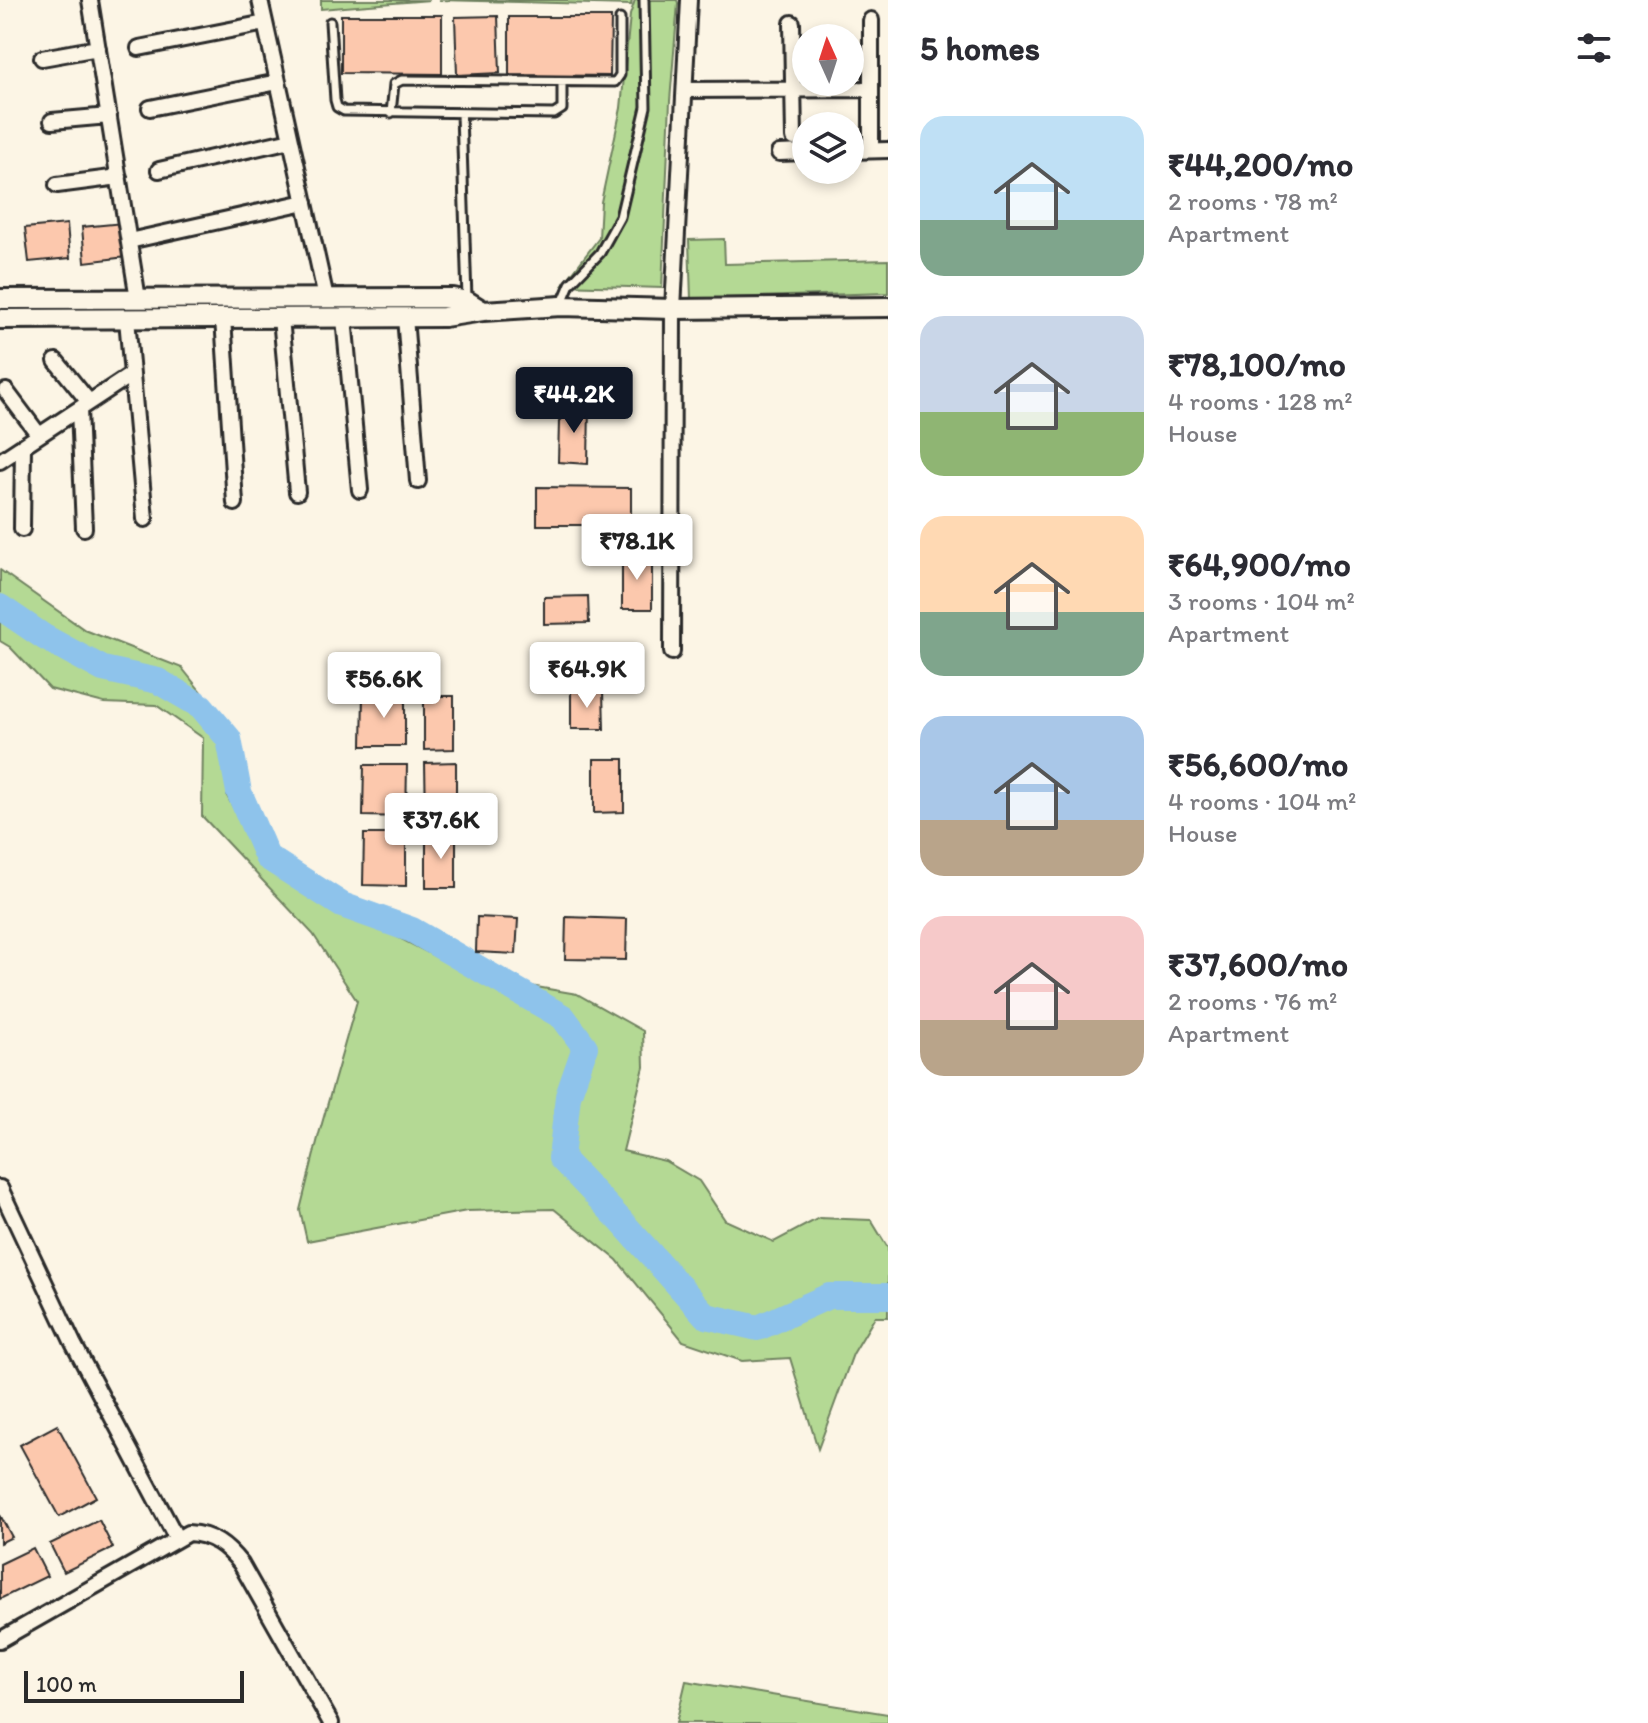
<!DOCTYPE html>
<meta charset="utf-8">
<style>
body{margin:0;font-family:Itim,sans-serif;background:#f2f2f3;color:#2b2b33;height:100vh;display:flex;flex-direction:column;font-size:30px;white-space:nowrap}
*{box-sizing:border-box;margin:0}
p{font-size:26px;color:#7c7c81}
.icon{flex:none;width:44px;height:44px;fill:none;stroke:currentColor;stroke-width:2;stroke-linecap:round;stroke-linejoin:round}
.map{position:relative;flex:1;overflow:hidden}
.panel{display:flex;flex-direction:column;background:#fff;width:760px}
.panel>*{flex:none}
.needle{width:52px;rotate:357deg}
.fabs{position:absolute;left:792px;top:24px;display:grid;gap:16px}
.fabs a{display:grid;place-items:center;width:72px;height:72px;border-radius:50%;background:#fff;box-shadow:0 4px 12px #0003;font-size:40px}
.scale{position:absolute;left:24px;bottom:20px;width:220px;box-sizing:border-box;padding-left:8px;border:4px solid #2b2b2b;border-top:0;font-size:22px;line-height:28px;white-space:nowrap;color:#2b2b2b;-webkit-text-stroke:6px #fcf5e5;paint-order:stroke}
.price{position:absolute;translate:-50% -68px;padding:0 18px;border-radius:8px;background:#fff;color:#222;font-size:26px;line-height:52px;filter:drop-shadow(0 2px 4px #0008)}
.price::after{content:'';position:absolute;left:50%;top:48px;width:24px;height:18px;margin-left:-12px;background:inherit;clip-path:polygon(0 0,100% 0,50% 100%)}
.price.selected{background:#111827;color:#fff}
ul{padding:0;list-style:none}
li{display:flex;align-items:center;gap:24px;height:200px;padding:0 32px}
li span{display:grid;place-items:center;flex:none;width:224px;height:160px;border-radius:24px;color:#555}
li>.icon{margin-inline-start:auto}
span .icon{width:96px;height:96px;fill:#fffc;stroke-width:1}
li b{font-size:34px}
h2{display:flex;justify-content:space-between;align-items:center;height:96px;padding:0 32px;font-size:34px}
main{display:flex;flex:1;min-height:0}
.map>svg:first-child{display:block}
</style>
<main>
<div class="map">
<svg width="888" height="1723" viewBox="0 0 888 1723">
<rect width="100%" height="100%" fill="#fcf5e5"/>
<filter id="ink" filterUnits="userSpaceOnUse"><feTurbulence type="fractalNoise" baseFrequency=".0125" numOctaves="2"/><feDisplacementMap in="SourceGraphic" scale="16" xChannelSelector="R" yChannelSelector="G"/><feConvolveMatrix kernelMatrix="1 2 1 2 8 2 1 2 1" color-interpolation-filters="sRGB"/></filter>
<g filter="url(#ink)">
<path fill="#b4d994" stroke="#708260" stroke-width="2" d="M321 0H430L321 9Z
M439 0H632L631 5Z
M635 0H677L678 3 670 101 662 288 563 285 599 238 601 202 621 108 630 15Z
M724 239 725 264 888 260V293L691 299 689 240Z
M0 570 85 630 182 668 230 728 227 796 261 860 304 889 473 976 577 994 643 1031 644 1067 623 1151 665 1161 699 1181 725 1220 774 1242 819 1218 871 1220 888 1248V1317H875L853 1354 818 1449 790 1358 742 1361 683 1341 617 1260 554 1209 467 1211 307 1241 300 1210 319 1134 357 1001 313 934 202 816 203 738 156 705 104 703 50 689 10 647 0 641Z
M686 1681 888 1714V1723H676Z"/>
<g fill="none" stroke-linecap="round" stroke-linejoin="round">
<path stroke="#8ec3eb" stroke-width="26" d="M0 607 44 637 103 669 158 681 201 706 229 739 239 792 267 857 342 905 412 930 563 1017 585 1047 568 1096 561 1158 621 1221 706 1316 758 1328 829 1296H888"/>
</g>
<path fill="#fcc8ad" stroke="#2b2b2b" stroke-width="2" d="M341 15H442V74L341 73Z
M498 16 500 73 457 75 455 17Z
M509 17H611L610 76 509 75Z
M123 223 126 257 85 262 82 227Z
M67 224 70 258 29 262 25 228Z
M575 402 589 403 588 464 558 462 559 421Z
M537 487 631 488V525H537Z
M622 555H652V609H622Z
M588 596 589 623 544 624V597Z
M571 691H603L604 729H571Z
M363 694 405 695V746H362Z
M424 696H454V749L424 750Z
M594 759H624V812L594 813Z
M456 762V816H426L425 763Z
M364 765H407L406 817 363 816Z
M364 834H406V886L363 885Z
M426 834H456V888H426Z
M477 917 518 919 516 954 476 952Z
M566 917 627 919 626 960 565 959Z
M57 1425 96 1497 59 1517 20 1445Z
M0 1515 12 1537 0 1543Z
M99 1520 113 1548 64 1572 50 1544Z
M33 1548 47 1576 0 1599V1564Z"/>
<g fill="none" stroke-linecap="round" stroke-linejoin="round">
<defs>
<path id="service" d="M330 22 335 100 337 107 344 111 554 114 562 109V82
M391 113 394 84 402 80 615 82 620 75V19
M461 114 467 299
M562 303 570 284 600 253 620 217 646 107 644 0"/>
<path id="minor" d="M90 0 138 299
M260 0 326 298
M871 20V150
M792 23 794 138
M139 48 265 23
M42 58 98 48
M685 90 870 89
M150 108 278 82
M52 121 109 116
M850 151 888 150
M779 153 806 152
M159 170 291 140
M57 185 119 177
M129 241 305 202
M405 317 418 481
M223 318 235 503
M281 318 297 492
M344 318 360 490
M127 319 145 519
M56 361 89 402
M6 391 39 435
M79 409 84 528
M0 461 132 374
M22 529 23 446
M672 652 673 309 689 0
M0 1188 73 1343 177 1539
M0 1640 188 1533C212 1534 227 1546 241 1564L331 1723"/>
<path id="tertiary" d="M0 299 453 298 467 301 483 311
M0 319 444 317 483 311 561 306 673 309 888 307"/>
</defs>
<use href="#service" stroke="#2b2b2b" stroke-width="13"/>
<use href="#minor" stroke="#2b2b2b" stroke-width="20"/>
<use href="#tertiary" stroke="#2b2b2b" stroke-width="24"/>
<use href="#service" stroke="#fcf5e5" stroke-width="7"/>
<use href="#minor" stroke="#fcf5e5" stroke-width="14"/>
<use href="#tertiary" stroke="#fcf5e5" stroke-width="18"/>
</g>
</g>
</svg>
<div class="fabs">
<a><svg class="needle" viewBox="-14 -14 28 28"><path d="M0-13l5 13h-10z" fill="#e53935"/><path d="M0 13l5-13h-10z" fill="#7c7c81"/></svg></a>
<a><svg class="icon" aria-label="layers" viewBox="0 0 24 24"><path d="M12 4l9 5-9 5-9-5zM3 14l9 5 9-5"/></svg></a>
</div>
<div class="scale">100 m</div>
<b class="price selected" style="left:574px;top:435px">₹44.2K</b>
<b class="price" style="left:637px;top:582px">₹78.1K</b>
<b class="price" style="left:587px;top:710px">₹64.9K</b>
<b class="price" style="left:384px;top:720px">₹56.6K</b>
<b class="price" style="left:441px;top:861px">₹37.6K</b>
</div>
<section class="panel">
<h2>5 homes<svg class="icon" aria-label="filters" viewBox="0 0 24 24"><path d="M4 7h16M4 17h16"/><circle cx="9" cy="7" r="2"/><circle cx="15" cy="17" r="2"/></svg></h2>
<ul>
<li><span style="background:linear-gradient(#bfe0f5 65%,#7fa58c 0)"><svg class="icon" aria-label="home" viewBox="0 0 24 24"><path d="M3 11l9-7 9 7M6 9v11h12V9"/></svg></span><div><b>₹44,200/mo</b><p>2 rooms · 78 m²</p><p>Apartment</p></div></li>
<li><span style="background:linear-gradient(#c9d6e8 60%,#8fb573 0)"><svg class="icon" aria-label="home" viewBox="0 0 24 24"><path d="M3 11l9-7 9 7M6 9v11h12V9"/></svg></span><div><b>₹78,100/mo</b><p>4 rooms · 128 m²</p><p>House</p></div></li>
<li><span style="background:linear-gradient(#ffd9b3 60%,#7fa58c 0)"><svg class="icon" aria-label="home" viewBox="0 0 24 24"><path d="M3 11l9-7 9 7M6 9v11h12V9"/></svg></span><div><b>₹64,900/mo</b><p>3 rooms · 104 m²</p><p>Apartment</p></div></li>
<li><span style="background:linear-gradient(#a9c7e8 65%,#b9a48a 0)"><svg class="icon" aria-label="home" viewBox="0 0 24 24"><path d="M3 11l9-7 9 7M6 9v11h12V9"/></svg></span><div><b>₹56,600/mo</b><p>4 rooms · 104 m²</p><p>House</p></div></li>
<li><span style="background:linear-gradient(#f6c9c9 65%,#b9a48a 0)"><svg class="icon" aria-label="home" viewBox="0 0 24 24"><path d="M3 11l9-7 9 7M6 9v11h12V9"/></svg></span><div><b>₹37,600/mo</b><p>2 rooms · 76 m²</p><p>Apartment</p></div></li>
</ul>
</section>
</main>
